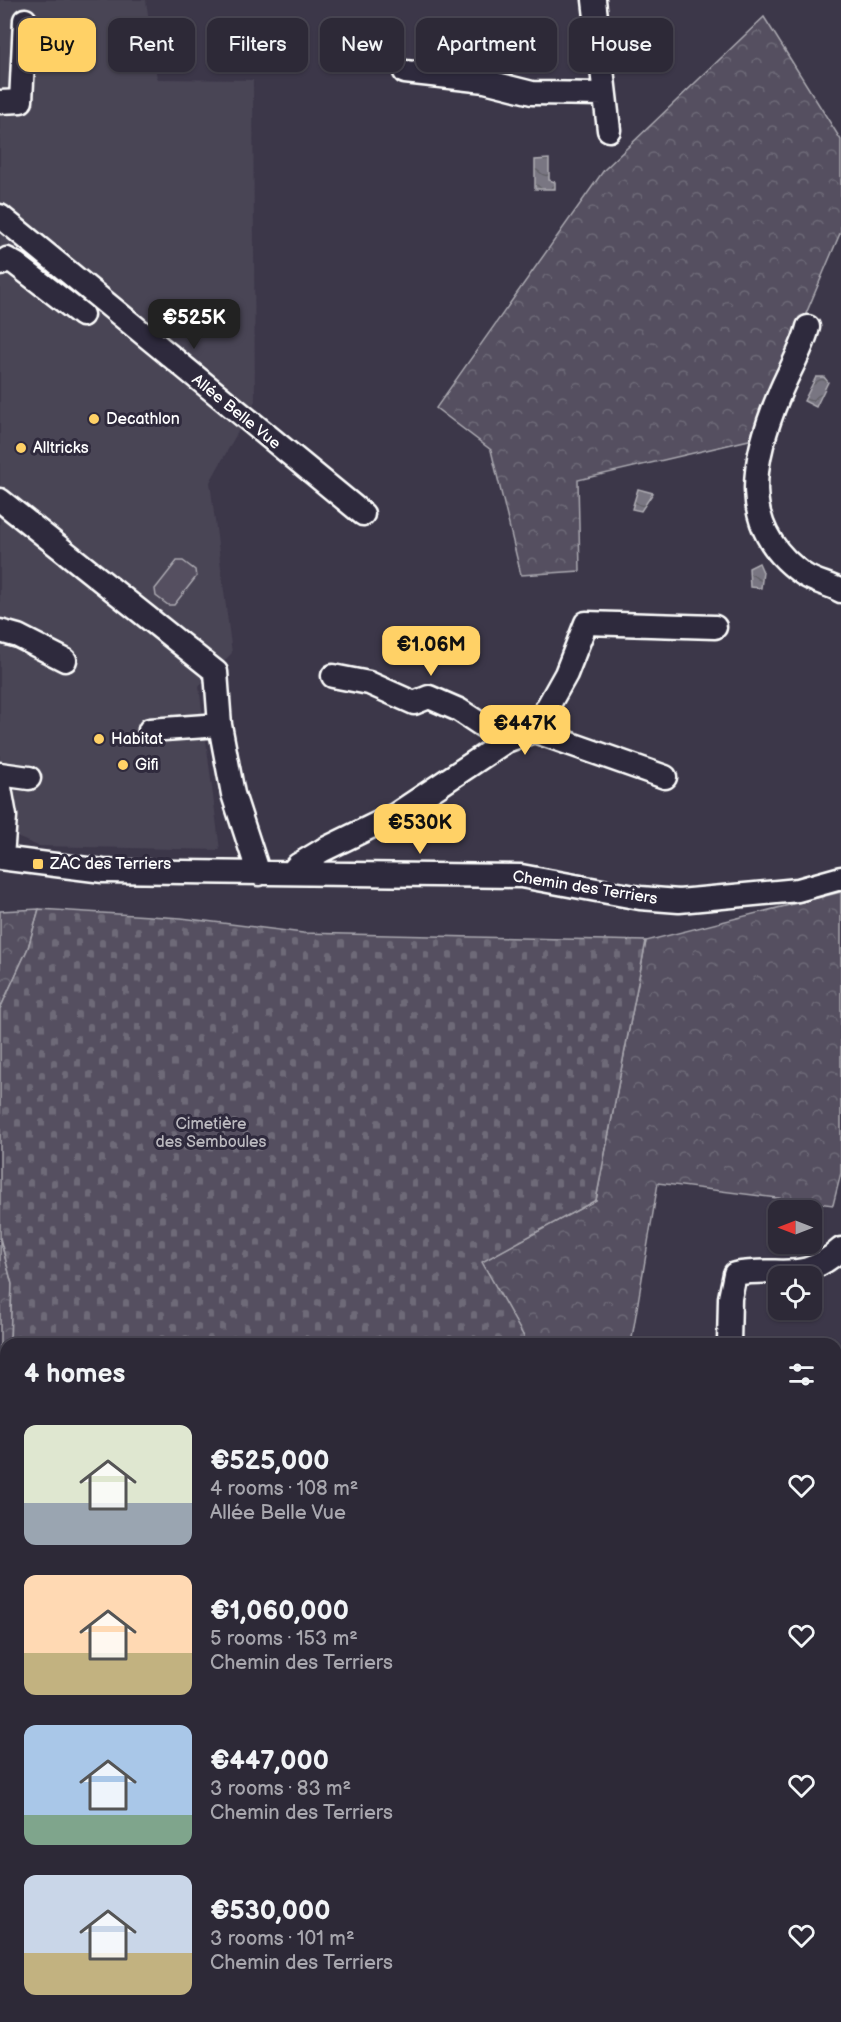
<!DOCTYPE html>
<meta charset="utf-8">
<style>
body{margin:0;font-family:"Balsamiq Sans",sans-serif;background:#35313f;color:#f1f3f6;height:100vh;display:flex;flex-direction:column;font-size:22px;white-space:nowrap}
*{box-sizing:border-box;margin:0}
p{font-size:20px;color:#a7a6ad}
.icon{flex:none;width:33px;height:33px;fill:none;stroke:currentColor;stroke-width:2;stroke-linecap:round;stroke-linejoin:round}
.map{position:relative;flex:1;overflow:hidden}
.details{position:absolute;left:0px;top:1338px;width:842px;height:684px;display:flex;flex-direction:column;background:#2d2937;border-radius:18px 18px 0 0;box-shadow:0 2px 4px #0004,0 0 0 2px #484552}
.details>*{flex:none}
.banner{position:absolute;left:18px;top:18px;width:806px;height:54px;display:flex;gap:12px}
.needle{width:39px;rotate:270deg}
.buttons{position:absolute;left:768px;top:1200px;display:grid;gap:12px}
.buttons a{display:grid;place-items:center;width:54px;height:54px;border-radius:12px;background:#2d2937;box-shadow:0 2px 4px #0004,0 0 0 2px #484552;font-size:30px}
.price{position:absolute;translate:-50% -51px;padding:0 14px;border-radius:12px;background:#ffd166;color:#111;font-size:20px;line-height:39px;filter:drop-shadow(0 2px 3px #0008)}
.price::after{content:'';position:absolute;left:50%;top:36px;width:18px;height:14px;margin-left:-9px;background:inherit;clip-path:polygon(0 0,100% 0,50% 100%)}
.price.current{background:#222;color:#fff}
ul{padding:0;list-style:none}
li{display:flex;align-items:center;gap:18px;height:150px;padding:0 24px}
li span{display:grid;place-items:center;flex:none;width:168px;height:120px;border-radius:12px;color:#555}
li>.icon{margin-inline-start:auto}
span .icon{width:72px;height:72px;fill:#fffc;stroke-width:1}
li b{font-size:26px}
h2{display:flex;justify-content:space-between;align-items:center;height:72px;padding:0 24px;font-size:26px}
.chip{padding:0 21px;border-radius:12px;background:#2d2937;box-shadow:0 2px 4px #0004,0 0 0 2px #484552;font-size:21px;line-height:54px}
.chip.current{background:#ffd166;color:#111}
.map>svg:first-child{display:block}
</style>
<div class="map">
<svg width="841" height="2022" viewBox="0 0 841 2022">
<defs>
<pattern id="forest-crowns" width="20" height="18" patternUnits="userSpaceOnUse" patternTransform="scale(1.5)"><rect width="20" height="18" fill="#555060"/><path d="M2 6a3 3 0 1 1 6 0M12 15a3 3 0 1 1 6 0" fill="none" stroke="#6e6a78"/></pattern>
<pattern id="cemetery-stones" width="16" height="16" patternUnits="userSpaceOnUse" patternTransform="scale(1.5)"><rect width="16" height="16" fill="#555060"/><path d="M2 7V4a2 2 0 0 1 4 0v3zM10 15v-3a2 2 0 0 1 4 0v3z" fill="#6e6a78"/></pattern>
<pattern id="water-waves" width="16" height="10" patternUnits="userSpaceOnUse" patternTransform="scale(1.5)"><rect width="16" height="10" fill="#797682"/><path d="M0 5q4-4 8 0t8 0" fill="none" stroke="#626167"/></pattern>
</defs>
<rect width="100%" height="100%" fill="#3c3749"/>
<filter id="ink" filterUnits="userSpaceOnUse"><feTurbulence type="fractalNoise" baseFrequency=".0167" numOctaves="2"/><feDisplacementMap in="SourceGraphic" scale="12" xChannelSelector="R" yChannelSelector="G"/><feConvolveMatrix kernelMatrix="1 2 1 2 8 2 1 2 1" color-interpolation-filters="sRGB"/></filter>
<g filter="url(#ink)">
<path fill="#494455" d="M0 0H146L157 79 253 80 255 401 210 482 232 653 199 686 220 850 38 846 0 830Z
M0 1718 6 1726V2016H76L67 2022H0Z"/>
<path fill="#555060" stroke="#aaa8b0" stroke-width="1.5" d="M177 561H183L195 570 196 577 174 605H168L156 596 155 589Z"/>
<path fill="url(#forest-crowns)" stroke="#aaa8b0" stroke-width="1.5" d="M764 17 841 140V231L753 439 578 480 580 571 521 575 491 450 436 408 604 170Z
M841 892V1173L833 1205 658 1183 631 1344H528L481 1262 596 1200 646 941Z
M39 909 28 948 0 1009V911Z
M0 1238 12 1284 10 1344H6V1735L0 1734Z
M84 2016H187L189 2022H75Z"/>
<path fill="url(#cemetery-stones)" stroke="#aaa8b0" stroke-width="1.5" d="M39 909 181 918 303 933 646 941 596 1200 482 1262 528 1344H10L12 1284 0 1238V1009L28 948Z
M235 2016H499L498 2022H237Z"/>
<path fill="url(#water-waves)" stroke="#afadb4" stroke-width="1.5" d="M549 159V180L555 182V189H535V160Z
M816 377H824L828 382 816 407 804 401Z
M638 489 653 493 641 511 632 509Z
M759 563 763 572 761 588 750 587 749 568Z"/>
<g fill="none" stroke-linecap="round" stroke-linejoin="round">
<defs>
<path id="minor" d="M594 0 609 130
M405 72 485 81 532 93 604 94
M0 102 21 101 25 20
M0 216 363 514
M0 264 7 259 16 264 82 315
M808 327C802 351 788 372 779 395 752 460 737 528 803 574 814 582 829 584 841 591
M0 500 216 672 220 725 233 794 259 874
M0 631 18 636 65 660
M333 676 369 683 414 703 429 697 459 710 506 741
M150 730 220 725
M534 731 665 777
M0 774 29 778
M0 788 5 816 2 858
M0 858 103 871 521 876 640 898 679 901 798 890 841 878
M291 873 298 865 323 850 395 815 506 741 534 731 566 674 586 623 715 627
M729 1344 730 1298 735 1274C781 1265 801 1285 841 1249
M836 1661 841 1659
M0 1740 6 1741
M0 1826 6 1822
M0 2001 6 1996
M206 2016 207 2022
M718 2019 719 2022
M53 2022 62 2016"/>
</defs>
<use href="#minor" stroke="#fff" stroke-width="27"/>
<use href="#minor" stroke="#2f2a3d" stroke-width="22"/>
</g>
</g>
<g fill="#ffd166" stroke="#2f2a3d" stroke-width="2">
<circle cx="94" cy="419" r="6"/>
<circle cx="21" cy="448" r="6"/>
<circle cx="99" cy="739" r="6"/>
<circle cx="123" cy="765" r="6"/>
<rect x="32" y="858" width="12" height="12" rx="3"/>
</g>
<g text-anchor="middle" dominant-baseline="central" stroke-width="6" stroke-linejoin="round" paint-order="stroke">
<g font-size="16" fill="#fff" stroke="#2f2a3d">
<text transform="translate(236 412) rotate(39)">Allée Belle Vue</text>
<text transform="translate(585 888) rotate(9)">Chemin des Terriers</text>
</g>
<g font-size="16" fill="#fff" stroke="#2f2a3d" text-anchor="start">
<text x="106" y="419">Decathlon</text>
<text x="33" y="448">Alltricks</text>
<text x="111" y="739">Habitat</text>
<text x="135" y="765">Gifi</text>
<text x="50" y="864">ZAC des Terriers</text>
</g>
<g font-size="16" fill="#bbb9bf" stroke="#2f2a3d">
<text x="211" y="1124">Cimetière<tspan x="211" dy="18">des Semboules</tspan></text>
</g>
</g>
</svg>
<div class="buttons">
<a><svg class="needle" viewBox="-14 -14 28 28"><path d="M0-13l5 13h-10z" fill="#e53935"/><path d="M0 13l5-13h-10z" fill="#a7a6ad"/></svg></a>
<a><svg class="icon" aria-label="locate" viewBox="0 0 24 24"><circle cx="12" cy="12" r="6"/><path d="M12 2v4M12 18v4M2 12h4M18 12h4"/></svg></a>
</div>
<b class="price current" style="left:194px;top:350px">€525K</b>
<b class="price" style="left:431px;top:677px">€1.06M</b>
<b class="price" style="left:525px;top:756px">€447K</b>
<b class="price" style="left:420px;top:855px">€530K</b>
<div class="banner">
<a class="chip current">Buy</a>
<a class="chip">Rent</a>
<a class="chip">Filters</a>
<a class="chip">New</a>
<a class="chip">Apartment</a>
<a class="chip">House</a>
</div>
<section class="details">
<h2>4 homes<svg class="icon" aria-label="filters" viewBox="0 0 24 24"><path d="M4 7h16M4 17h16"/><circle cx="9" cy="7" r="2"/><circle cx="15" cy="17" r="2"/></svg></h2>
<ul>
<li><span style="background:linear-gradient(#dfe7d0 65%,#9aa5b1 0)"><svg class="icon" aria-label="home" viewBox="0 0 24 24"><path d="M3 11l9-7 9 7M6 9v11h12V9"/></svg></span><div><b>€525,000</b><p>4 rooms · 108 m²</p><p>Allée Belle Vue</p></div><svg class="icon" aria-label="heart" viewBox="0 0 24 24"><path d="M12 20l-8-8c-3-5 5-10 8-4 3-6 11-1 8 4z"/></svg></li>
<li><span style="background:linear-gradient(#ffd9b3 65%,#c2b280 0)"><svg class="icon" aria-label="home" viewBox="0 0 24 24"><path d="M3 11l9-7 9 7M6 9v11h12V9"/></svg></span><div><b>€1,060,000</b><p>5 rooms · 153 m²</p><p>Chemin des Terriers</p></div><svg class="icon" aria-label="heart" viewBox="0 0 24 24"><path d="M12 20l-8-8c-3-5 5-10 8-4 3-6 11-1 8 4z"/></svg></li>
<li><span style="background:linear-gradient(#a9c7e8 75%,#7fa58c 0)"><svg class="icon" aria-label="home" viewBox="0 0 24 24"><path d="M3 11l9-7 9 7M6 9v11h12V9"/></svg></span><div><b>€447,000</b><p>3 rooms · 83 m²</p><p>Chemin des Terriers</p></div><svg class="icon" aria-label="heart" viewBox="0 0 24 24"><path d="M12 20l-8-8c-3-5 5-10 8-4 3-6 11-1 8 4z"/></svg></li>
<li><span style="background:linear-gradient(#c9d6e8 65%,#c2b280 0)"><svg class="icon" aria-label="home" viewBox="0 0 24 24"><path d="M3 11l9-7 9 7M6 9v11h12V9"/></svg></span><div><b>€530,000</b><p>3 rooms · 101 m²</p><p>Chemin des Terriers</p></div><svg class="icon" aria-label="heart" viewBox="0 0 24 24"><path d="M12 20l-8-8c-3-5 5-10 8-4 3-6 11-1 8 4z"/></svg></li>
</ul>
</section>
</div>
